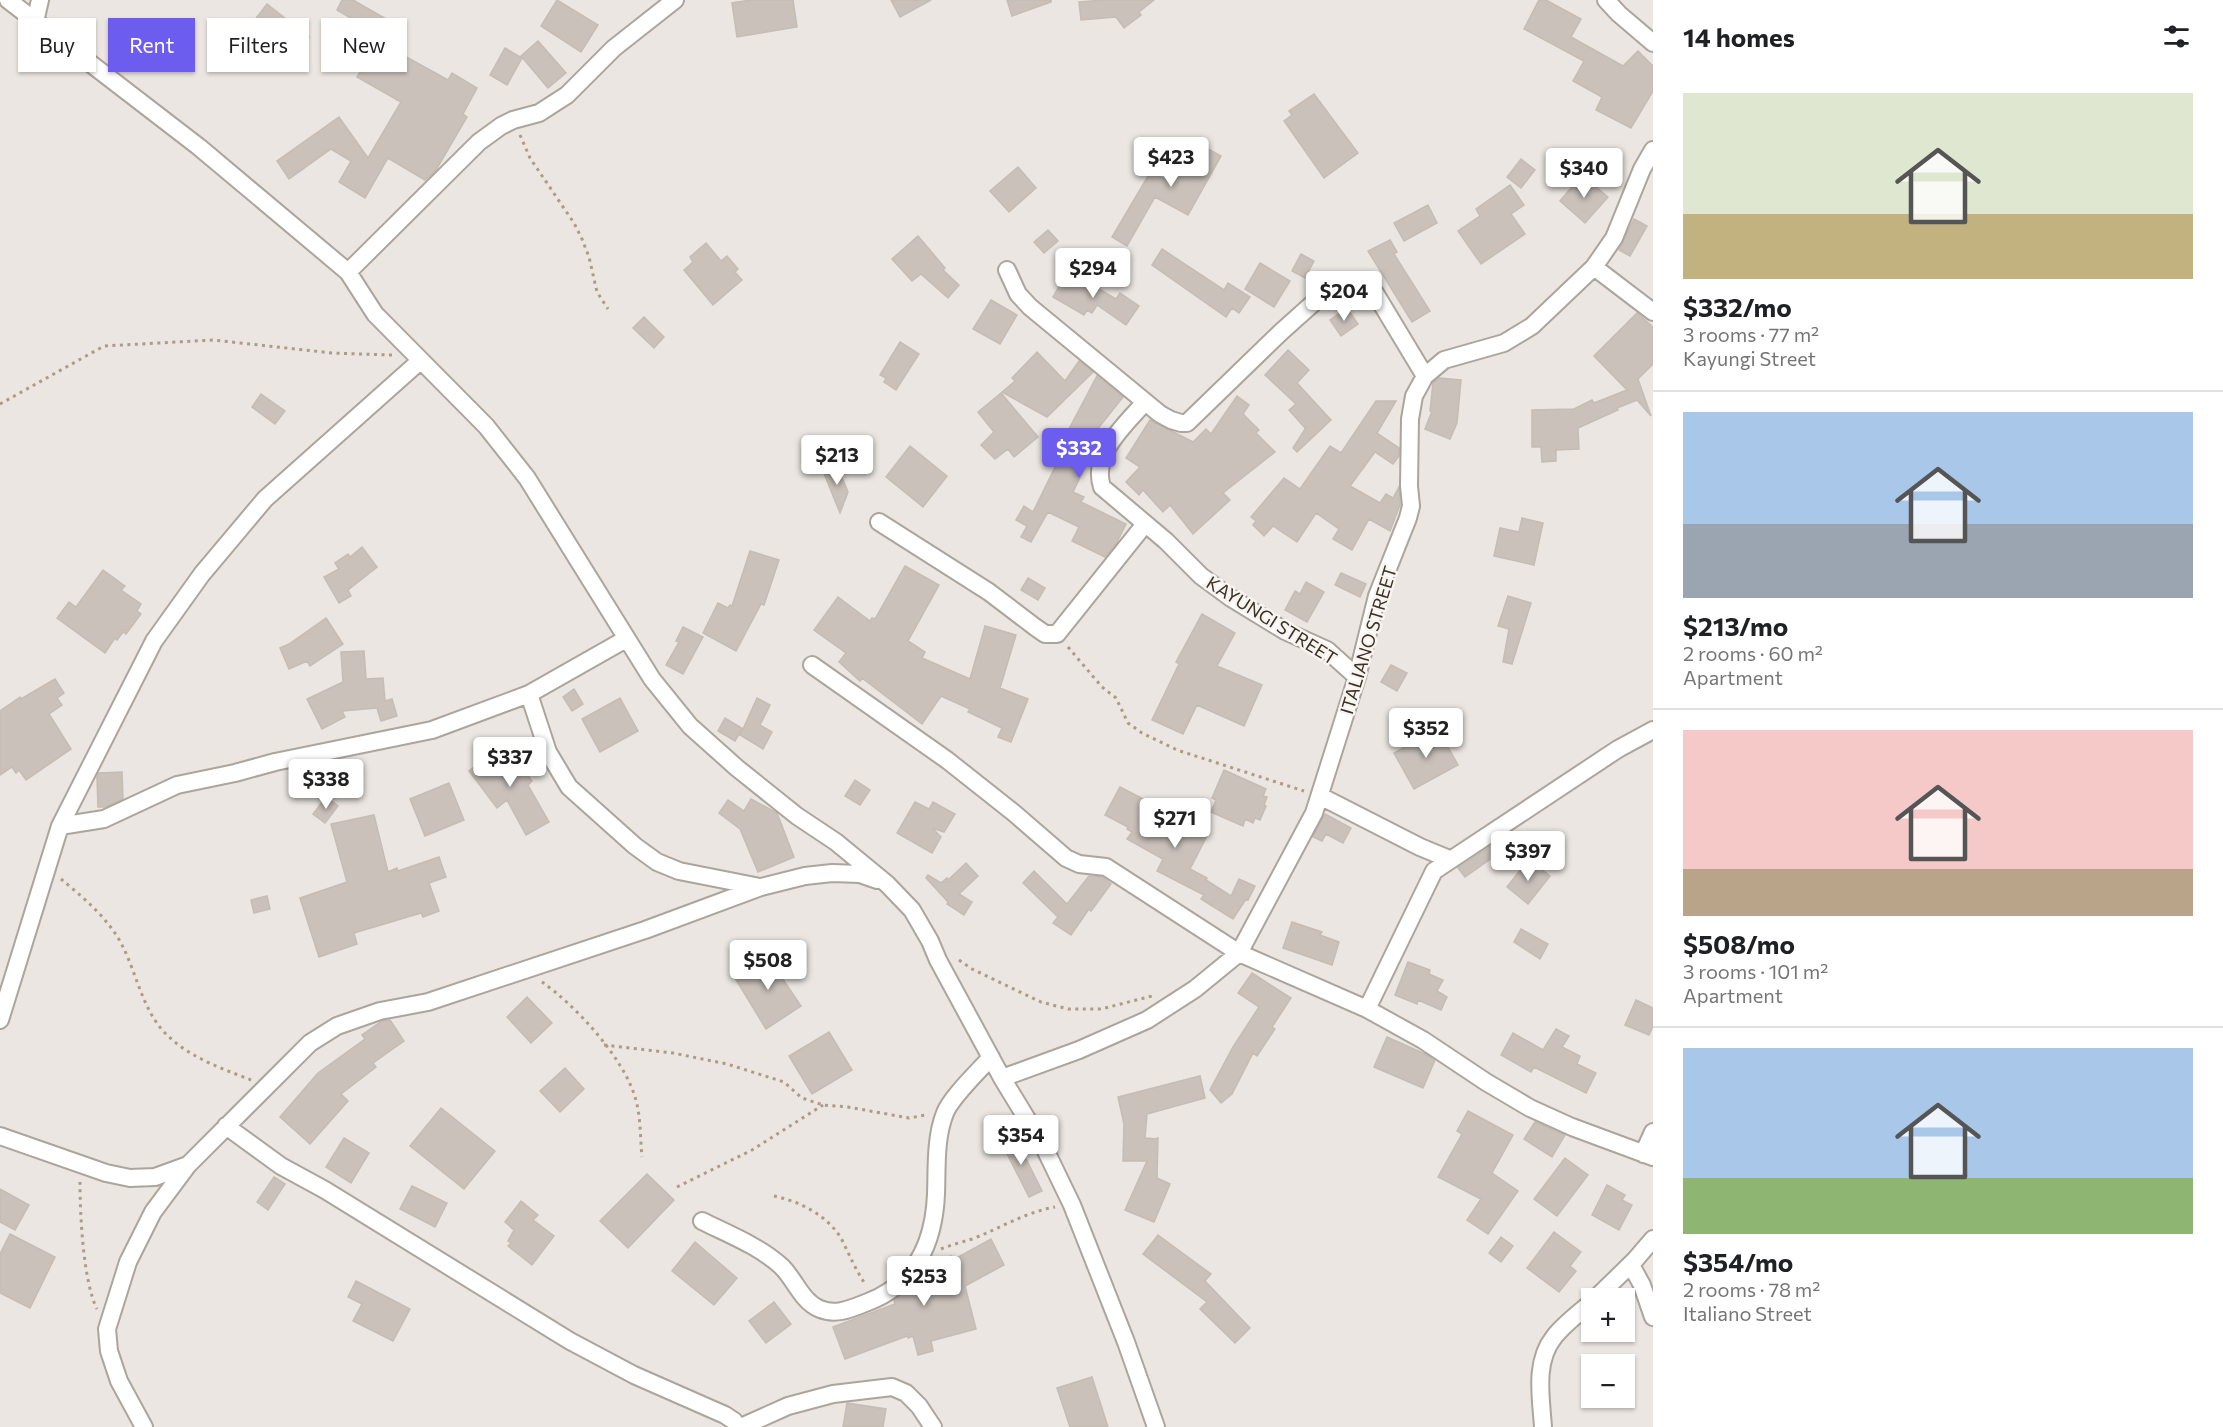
<!DOCTYPE html>
<meta charset="utf-8">
<style>
body{margin:0;font-family:Commissioner,sans-serif;background:#f2f2f2;color:#202124;height:100vh;display:flex;flex-direction:column;font-size:22px;white-space:nowrap}
*{box-sizing:border-box;margin:0}
p{font-size:20px;color:#757577}
.icon{flex:none;width:33px;height:33px;fill:none;stroke:currentColor;stroke-width:2;stroke-linecap:round;stroke-linejoin:round}
.map{position:relative;flex:1;overflow:hidden}
.sheet{display:flex;flex-direction:column;background:#fff;width:570px}
.sheet>*{flex:none}
.hud{position:absolute;left:18px;top:18px;width:570px;height:54px;display:flex;gap:12px}
.fabs{position:absolute;left:1581px;top:1288px;display:grid;gap:12px}
.fabs a{display:grid;place-items:center;width:54px;height:54px;border-radius:0px;background:#fff;box-shadow:0 2px 4px #0004;font-size:30px}
.price{position:absolute;translate:-50% -51px;padding:0 14px;border-radius:6px;background:#fff;color:#222;font-size:20px;line-height:39px;filter:drop-shadow(0 2px 3px #0008)}
.price::after{content:'';position:absolute;left:50%;top:36px;width:18px;height:14px;margin-left:-9px;background:inherit;clip-path:polygon(0 0,100% 0,50% 100%)}
.price.active{background:#6d5dee;color:#fff}
ul{padding:0;list-style:none}
li{display:grid;align-content:center;gap:12px;height:318px;padding:0 30px}
li+li{border-top:2px solid #e0e0e0}
li span{display:grid;place-items:center;height:186px;border-radius:0px;color:#555}
li>.icon{margin-inline-start:auto}
span .icon{width:108px;height:108px;fill:#fffc;stroke-width:1}
li b{font-size:26px}
h2{display:flex;justify-content:space-between;align-items:center;height:72px;padding:0 30px;font-size:26px}
.chip{padding:0 21px;border-radius:0px;background:#fff;box-shadow:0 2px 4px #0004;font-size:21px;line-height:54px}
.chip.active{background:#6d5dee;color:#fff}
main{display:flex;flex:1;min-height:0}
.map>svg:first-child{display:block}
</style>
<main>
<div class="map">
<svg width="1653" height="1427" viewBox="0 0 1653 1427">
<rect width="100%" height="100%" fill="#ebe6e1"/>
<path fill="#c9c1ba" stroke="#c5bcb4" stroke-width="1.5" d="M342 0H353L402 28 390 48 448 80 452 73 477 88 463 114 467 117 436 170 425 180 388 158 365 198 339 182 351 161 331 149 289 179 277 161 339 117 368 158 401 102 357 77 381 36 337 10Z
M557 0 598 25 581 52 541 26Z
M751 0H793L797 27 737 37 732 3Z
M891 0H931L900 17Z
M1007 0H1051V2L1012 16Z
M1104 0H1154L1139 12 1141 15 1124 28 1116 17 1081 20 1079 2Z
M1539 0H1546L1581 19 1571 37 1623 66 1638 51 1653 66V91L1631 128 1596 110 1602 97 1573 81 1584 61 1524 29Z
M267 4 309 37 294 56 274 41 257 63 235 46Z
M538 41 566 73 548 88 521 56Z
M505 48 522 58 507 85 490 75Z
M1314 94 1358 153 1324 178 1284 121 1292 115 1289 111Z
M1190 139 1221 156 1188 215 1155 197 1127 246 1112 237 1151 171 1167 181Z
M1521 159 1535 170 1521 188 1507 177Z
M1018 167 1036 188 1009 212 990 191Z
M1582 175 1608 197 1585 223 1560 201Z
M1510 185 1524 205 1511 214 1525 234 1481 264 1458 231 1480 216 1476 209Z
M1428 205 1437 223 1404 241 1394 223Z
M1634 219 1647 226 1630 256 1619 250Z
M1048 230 1058 241 1044 253 1034 242Z
M918 236 945 268 943 270 959 285 948 298 921 274 912 281 892 259Z
M1390 240 1397 252 1394 254 1430 311 1412 322 1368 251Z
M706 243 721 261 727 256 738 269 735 272 742 280 713 305 684 270 693 262 690 257Z
M1162 249 1224 290 1228 283 1250 297 1239 313 1232 308 1226 317 1152 265Z
M1301 254 1314 261 1305 278 1292 271Z
M1260 263 1290 281 1274 307 1245 289Z
M1068 271 1116 299 1120 293 1139 306 1126 325 1097 305 1092 313 1087 310 1084 315 1053 297Z
M991 300 1017 315 1000 344 973 329Z
M1347 308 1358 324 1341 336 1330 320Z
M1637 313 1653 327V364L1638 379 1651 416 1637 400 1617 408 1618 410 1578 428 1579 449 1556 450V461L1542 462 1541 447H1532V410L1574 409 1592 400 1594 403 1627 390 1594 356Z
M644 317 664 337 654 348 633 328Z
M900 342 919 354 896 390 884 382 886 378 880 375Z
M1288 350 1309 370 1297 383 1331 420 1297 452 1293 448 1307 426 1305 428 1289 410 1296 404 1265 375Z
M1037 352 1065 381 1079 361 1093 372 1047 417 1002 392 1015 381 1012 378Z
M1097 376 1123 397 1096 431 1101 434 1073 492 1084 497 1081 502 1126 524 1116 544 1105 557 1072 541 1079 527 1048 512 1031 542 1021 537 1027 526 1016 520 1024 506 1033 512 1057 463 1076 433 1069 429Z
M1439 378 1461 380 1457 423 1450 439 1425 429 1432 411H1430L1433 383Z
M1001 393 1038 437 1014 457 1008 449 995 459 981 445 994 432 978 412Z
M261 394 285 411 275 424 252 407Z
M1237 396 1249 405 1243 414 1259 430 1256 433 1275 452 1223 493 1230 500 1193 534 1170 505 1163 512 1143 490 1139 495 1126 482 1140 467 1126 458 1150 420 1193 442 1206 429 1211 434Z
M1376 401H1396L1377 433 1399 448V456L1393 464 1375 452 1350 486 1380 503 1386 494 1393 498 1399 487 1400 505 1390 531 1369 519 1352 550 1333 539 1339 529 1316 513 1297 542 1273 526 1264 536 1253 525 1256 521 1251 517 1284 478 1300 489 1330 446 1341 453Z
M910 446 947 476 923 507 886 477Z
M837 466 848 492 840 513 823 471Z
M1522 518 1543 523 1534 565 1494 556 1500 528 1519 532Z
M362 547 377 567 348 590 351 596 339 603 324 577 339 569 335 563 348 554 350 557Z
M750 551 779 560 764 605 761 604 736 651 703 633 718 603 728 608 730 605 732 606Z
M905 566 939 585 908 641 925 652 922 658 970 679 985 626 1016 635 1000 688 1028 699 1011 742 998 737 1002 728 968 712 970 709 941 696 922 724 862 678 860 681 839 662 846 653 814 630 838 597 870 621 872 618 875 619Z
M103 570 125 586 121 590 141 604 137 611 141 614 126 634 123 632 117 640 115 638 105 653 57 618 69 602 76 607Z
M1341 573 1366 584 1360 597 1335 585Z
M1028 578 1045 588 1038 600 1021 590Z
M1306 582 1324 592 1307 622 1285 610 1295 591 1300 594Z
M1508 596 1531 603 1512 664 1503 662 1509 629 1498 626Z
M1202 614 1235 633 1217 666 1262 685 1244 726 1197 705 1183 734 1152 720 1179 664 1176 662Z
M326 618 343 644 310 666 307 661 289 669 280 648 289 644Z
M683 627 703 637 683 674 666 665 679 642 676 641Z
M364 651 366 679 383 678 385 701 392 699 397 716 381 721 377 708 342 711 345 717 322 729 307 699 343 682 341 652Z
M1391 665 1407 673 1397 691 1381 682Z
M55 679 64 693 57 698 62 705 49 714 71 749 26 780 19 770 16 773 12 767 0 775V711L20 697 21 699Z
M574 689 583 704 572 711 563 697Z
M620 698 638 731 600 752 582 719Z
M757 698 770 705 760 725 772 732 763 749 740 735 742 729 735 741 718 731 725 718 743 729Z
M1438 729 1458 765 1414 789 1394 753Z
M504 744 532 781 528 785 549 822 526 835 507 800 497 808 469 771Z
M1224 770 1266 789 1263 796 1267 797 1264 805 1266 806 1260 820 1255 818 1253 823 1245 819 1243 826 1211 812 1216 800 1212 798Z
M122 772 123 799 105 807H98L97 777 99 773Z
M855 780 870 790 860 805 845 796Z
M449 783 464 820 425 836 410 799Z
M1120 787 1155 805 1151 813 1179 829 1185 817 1210 830 1190 869 1207 878 1206 880 1231 896 1239 879 1255 886 1248 900 1246 899 1233 919 1201 899 1204 895 1157 871 1163 859 1127 839 1132 832 1127 829 1128 827 1105 815Z
M326 797 338 806 325 823 313 814Z
M751 799 777 813 794 857 758 872 740 829 719 813 728 800 744 811Z
M915 802 929 809 933 802 955 814 944 832 932 828 941 837 932 853 897 833Z
M1325 814 1351 828 1343 843 1326 834 1322 841 1313 837Z
M374 815 388 872 397 868 398 871 439 857 446 877 429 883 439 911 423 917 421 913 354 933 357 944 319 957 300 898 347 882 331 824Z
M1497 842 1503 850 1465 877 1458 868Z
M1529 859 1550 876 1528 904 1507 887Z
M966 863 978 876 959 894 972 902 964 915 947 904 948 902 926 878 928 875 941 883 947 878 948 880Z
M1034 871 1067 904 1089 876 1102 877 1111 884 1091 911 1089 909 1071 935 1053 923 1058 917 1023 883Z
M267 896 270 909 254 913 251 900Z
M1292 922 1322 932 1320 935 1339 942 1332 965 1283 948Z
M1521 929 1548 944 1540 959 1514 942Z
M775 954 787 974 782 978 801 1006 766 1029 735 978Z
M1408 962 1430 970 1429 974 1443 980 1437 991 1447 997 1441 1010 1418 1000 1417 1004 1395 995Z
M1252 973 1291 998 1272 1027 1275 1029 1257 1056 1253 1053 1232 1094 1221 1103 1210 1090 1233 1047 1259 1007 1238 993Z
M527 997 552 1023 531 1043 507 1017Z
M1636 1000 1653 1008V1026L1649 1035 1625 1025Z
M390 1020 404 1041 373 1063 376 1067 341 1094 348 1101 310 1144 280 1117 318 1073 365 1039 362 1035 382 1021Z
M1556 1029 1569 1036 1562 1047 1580 1056 1577 1064 1596 1073 1586 1093 1534 1067 1531 1072 1501 1055 1513 1033 1543 1050Z
M829 1032 852 1070 812 1094 789 1056Z
M1387 1037 1425 1054 1435 1060 1423 1088 1374 1067Z
M565 1068 584 1089 560 1112 540 1091Z
M1200 1076 1205 1098 1147 1114 1145 1138 1157 1139 1158 1137 1157 1178 1170 1184 1154 1222 1125 1210 1147 1161H1123L1124 1124 1118 1097Z
M441 1108 495 1151 464 1189 410 1146Z
M1468 1111 1513 1135 1492 1173 1518 1191 1488 1234 1467 1220 1481 1199 1438 1177 1462 1134 1457 1131Z
M1535 1122 1565 1135 1552 1157 1524 1139Z
M1014 1135 1042 1191 1029 1197 1001 1142Z
M344 1138 369 1153 351 1183 326 1167Z
M1565 1158 1588 1175 1557 1216 1534 1199Z
M647 1174 674 1200 628 1248 600 1221Z
M274 1177 285 1184 268 1210 257 1202Z
M1607 1185 1625 1195 1622 1200 1632 1205 1619 1230 1592 1215Z
M412 1186 447 1203 435 1227 400 1209Z
M0 1189 29 1205 15 1230 0 1222Z
M521 1201 538 1215 533 1220 554 1236 532 1265 508 1246 511 1243 508 1241 514 1230 505 1222Z
M1554 1232 1581 1252 1570 1266 1576 1271 1559 1292 1527 1268Z
M10 1234 55 1257 30 1308 0 1293V1254Z
M1158 1235 1211 1274 1205 1281 1250 1328 1235 1343 1200 1309 1207 1302 1143 1254Z
M1501 1237 1513 1246 1501 1262 1489 1253Z
M991 1239 1004 1265 965 1286 976 1329 931 1341 933 1351 918 1355 913 1336 908 1338 907 1336 845 1359 833 1327 895 1304 894 1300 906 1291 929 1282 924 1271 928 1265 951 1256 953 1260Z
M695 1242 737 1278 714 1305 672 1271Z
M356 1281 410 1309 393 1341 353 1321 362 1304 348 1297Z
M774 1302 791 1324 766 1343 749 1321Z
M1092 1377 1108 1427H1070L1057 1388Z
M847 1403 886 1409 883 1427H843Z"/>
<g fill="none" stroke-linecap="round" stroke-linejoin="round">
<defs>
<path id="street" d="M8 0 199 147 348 272 375 314 486 426 527 478 652 679 690 726 737 768 797 816 836 842 887 884 912 910 930 941 938 960 1002 1078 1044 1147 1072 1205 1126 1342 1156 1427
M1606 0 1619 14 1653 43
M35 22 40 0
M1594 267 1653 312
M1007 270 1018 294 1030 307 1160 414 1171 420 1181 423H1187L1281 332 1319 298 1352 283 1366 287 1375 293 1425 376
M348 272 479 142 501 126 513 120 539 113 567 95 614 48 675 0
M1145 402C1125 425 1091 454 1102 487L1166 541 1201 576 1231 598 1285 631 1327 650 1357 677
M879 522 989 592 1035 627 1045 634H1057L1145 524
M812 665 947 760 1014 813 1066 858 1079 864 1106 867 1239 953 1367 1009 1423 1040 1486 1082 1530 1108 1572 1127 1653 1157
M529 694 548 752 569 787 635 846 657 862 679 871 760 887
M1320 796 1420 847 1449 859
M60 826 104 819 177 785 235 773 275 762 432 730 529 694 626 639
M1367 1009 1434 871 1618 749 1653 730
M0 1020 60 826 154 641 202 574 265 499 420 361
M1002 1078 1079 1050 1147 1020 1195 989 1239 953 1314 813 1357 677 1377 596 1408 518 1411 506 1409 486 1410 419 1414 396 1425 376 1444 360 1504 343 1532 326 1594 267 1614 238 1642 169 1653 150
M226 1126 281 1166 325 1190 570 1341 634 1375 725 1415 734 1421 738 1427
M0 1136 106 1173 130 1178 155 1177 188 1165 310 1043 337 1026 380 1011 428 1002 645 930 761 887 805 876 832 873 860 874 877 880
M1643 1154 1653 1132
M702 1221C728 1234 759 1246 781 1266 795 1279 801 1301 820 1309 837 1316 852 1308 868 1302 915 1284 934 1243 936 1194 937 1168 935 1138 945 1113 951 1097 979 1071 991 1057
M1631 1265 1642 1285 1653 1317
M1595 1299 1635 1260 1653 1239
M144 1427 119 1381 109 1351 107 1329 128 1262 153 1212 188 1165
M741 1427 788 1406 833 1394 892 1387 906 1393 919 1406 933 1427
M1543 1427C1541 1397 1534 1362 1554 1337 1564 1324 1579 1313 1592 1302"/>
</defs>
<use href="#street" stroke="#aca59c" stroke-width="20"/>
<path stroke="#ae9b83" stroke-width="3" stroke-dasharray="3 4.5" stroke-linecap="butt" d="M520 135 530 158 574 223 582 239 589 257 597 292 608 309
M0 404 104 346 213 340 332 353 392 355
M1068 647 1102 687 1116 698 1128 723 1142 733 1177 750 1304 791
M61 879C84 898 110 920 123 947 137 975 143 1011 166 1034 190 1058 221 1068 251 1080
M959 960 972 969 1041 1002 1068 1009H1101L1152 996
M542 982C575 1005 623 1057 635 1097 641 1116 640 1137 642 1157
M604 1045 673 1053 727 1064 784 1082 802 1098 823 1105 848 1107 909 1118 926 1115
M80 1182C80 1214 83 1281 97 1309
M677 1187 752 1150 823 1105
M774 1196C799 1201 829 1216 842 1240 850 1256 856 1271 866 1285
M941 1249C951 1245 962 1242 972 1239 1001 1228 1023 1213 1055 1207"/>
<use href="#street" stroke="#fff" stroke-width="16"/>
</g>
<g text-anchor="middle" dominant-baseline="central" stroke-width="5" stroke-linejoin="round" paint-order="stroke">
<g font-size="18" fill="#3c3122" stroke="#f8f4f2">
<text transform="translate(1272 620) rotate(32)">KAYUNGI STREET</text>
<text transform="translate(1368 640) rotate(-73)">ITALIANO STREET</text>
</g>
</g>
</svg>
<div class="fabs">
<a>+</a>
<a>−</a>
</div>
<b class="price" style="left:1171px;top:188px">$423</b>
<b class="price" style="left:1584px;top:199px">$340</b>
<b class="price" style="left:1093px;top:299px">$294</b>
<b class="price" style="left:1344px;top:322px">$204</b>
<b class="price active" style="left:1079px;top:479px">$332</b>
<b class="price" style="left:837px;top:486px">$213</b>
<b class="price" style="left:1426px;top:759px">$352</b>
<b class="price" style="left:510px;top:788px">$337</b>
<b class="price" style="left:326px;top:810px">$338</b>
<b class="price" style="left:1175px;top:849px">$271</b>
<b class="price" style="left:1528px;top:882px">$397</b>
<b class="price" style="left:768px;top:991px">$508</b>
<b class="price" style="left:1021px;top:1166px">$354</b>
<b class="price" style="left:924px;top:1307px">$253</b>
<div class="hud">
<a class="chip">Buy</a>
<a class="chip active">Rent</a>
<a class="chip">Filters</a>
<a class="chip">New</a>
</div>
</div>
<section class="sheet">
<h2>14 homes<svg class="icon" aria-label="filters" viewBox="0 0 24 24"><path d="M4 7h16M4 17h16"/><circle cx="9" cy="7" r="2"/><circle cx="15" cy="17" r="2"/></svg></h2>
<ul>
<li><span style="background:linear-gradient(#dfe7d0 65%,#c2b280 0)"><svg class="icon" aria-label="home" viewBox="0 0 24 24"><path d="M3 11l9-7 9 7M6 9v11h12V9"/></svg></span><div><b>$332/mo</b><p>3 rooms · 77 m²</p><p>Kayungi Street</p></div></li>
<li><span style="background:linear-gradient(#a9c7e8 60%,#9aa5b1 0)"><svg class="icon" aria-label="home" viewBox="0 0 24 24"><path d="M3 11l9-7 9 7M6 9v11h12V9"/></svg></span><div><b>$213/mo</b><p>2 rooms · 60 m²</p><p>Apartment</p></div></li>
<li><span style="background:linear-gradient(#f6c9c9 75%,#b9a48a 0)"><svg class="icon" aria-label="home" viewBox="0 0 24 24"><path d="M3 11l9-7 9 7M6 9v11h12V9"/></svg></span><div><b>$508/mo</b><p>3 rooms · 101 m²</p><p>Apartment</p></div></li>
<li><span style="background:linear-gradient(#a9c7e8 70%,#8fb573 0)"><svg class="icon" aria-label="home" viewBox="0 0 24 24"><path d="M3 11l9-7 9 7M6 9v11h12V9"/></svg></span><div><b>$354/mo</b><p>2 rooms · 78 m²</p><p>Italiano Street</p></div></li>
</ul>
</section>
</main>
